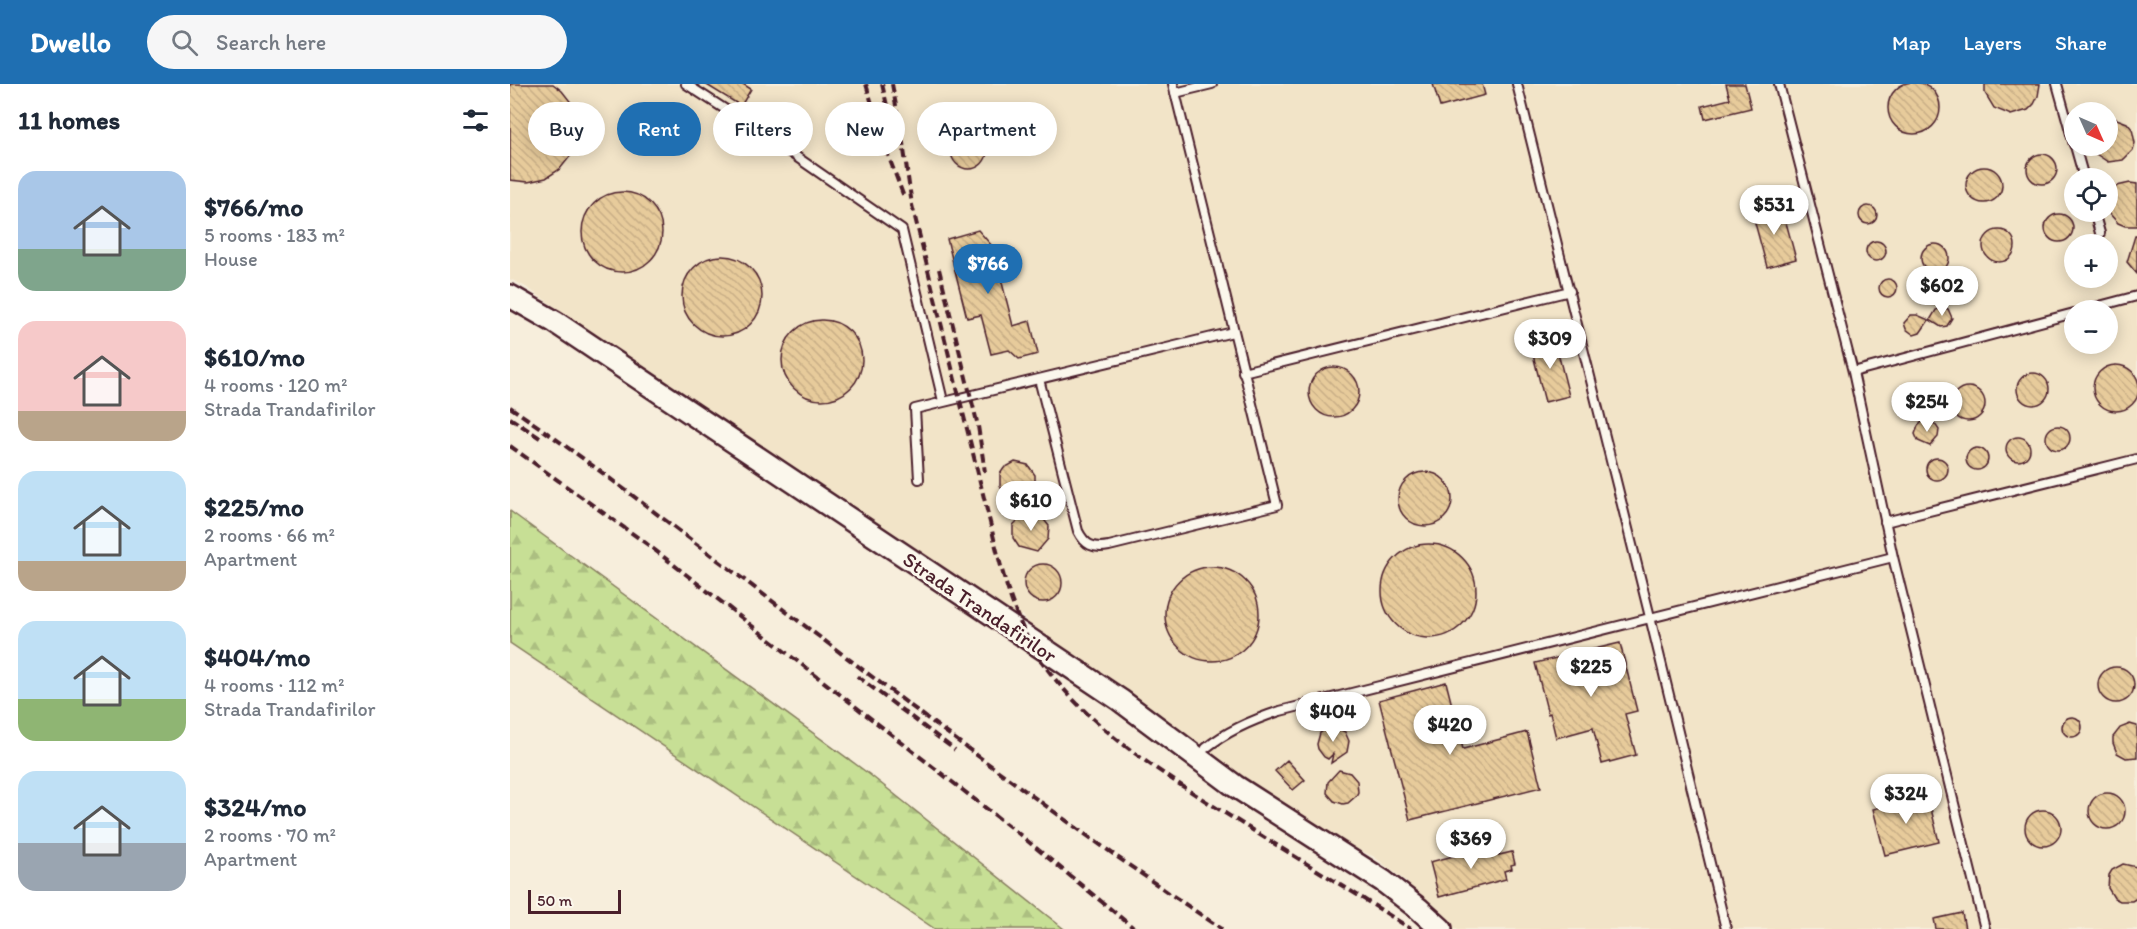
<!DOCTYPE html>
<meta charset="utf-8">
<style>
body{margin:0;font-family:Itim,sans-serif;background:#f6f6f7;color:#1f2937;height:100vh;display:flex;flex-direction:column;font-size:22px;white-space:nowrap}
*{box-sizing:border-box;margin:0}
p{font-size:20px;color:#747a83}
.icon{flex:none;width:33px;height:33px;fill:none;stroke:currentColor;stroke-width:2;stroke-linecap:round;stroke-linejoin:round}
.map{position:relative;flex:1;overflow:hidden}
.details{display:flex;flex-direction:column;background:#fff;width:510px}
.details>*{flex:none}
.top-card{position:absolute;left:18px;top:18px;width:570px;height:54px;display:flex;gap:12px}
.needle{width:39px;rotate:135deg}
.buttons{position:absolute;left:1554px;top:18px;display:grid;gap:12px}
.buttons a{display:grid;place-items:center;width:54px;height:54px;border-radius:50%;background:#fff;box-shadow:0 3px 15px #0003;font-size:30px}
.scale{position:absolute;left:18px;bottom:15px;width:93px;box-sizing:border-box;padding-left:6px;border:3px solid #4a1f2b;border-top:0;font-size:16px;line-height:21px;white-space:nowrap;color:#4a1f2b;-webkit-text-stroke:4px #fbf7ec;paint-order:stroke}
.price{position:absolute;translate:-50% -51px;padding:0 14px;border-radius:21px;background:#fff;color:#222;font-size:20px;line-height:39px;filter:drop-shadow(0 2px 3px #0008)}
.price::after{content:'';position:absolute;left:50%;top:36px;width:18px;height:14px;margin-left:-9px;background:inherit;clip-path:polygon(0 0,100% 0,50% 100%)}
.price.active{background:#1f6fb2;color:#fff}
ul{padding:0;list-style:none}
li{display:flex;align-items:center;gap:18px;height:150px;padding:0 18px}
li span{display:grid;place-items:center;flex:none;width:168px;height:120px;border-radius:18px;color:#555}
li>.icon{margin-inline-start:auto}
span .icon{width:72px;height:72px;fill:#fffc;stroke-width:1}
li b{font-size:26px}
h2{display:flex;justify-content:space-between;align-items:center;height:72px;padding:0 18px;font-size:26px}
.chip{padding:0 21px;border-radius:27px;background:#fff;box-shadow:0 3px 15px #0003;font-size:21px;line-height:54px}
.chip.active{background:#1f6fb2;color:#fff}
header{display:flex;align-items:center;gap:36px;box-sizing:border-box;height:84px;padding:0 30px;background:#1f6fb2;color:#fff}
header strong{font-size:28px}
nav{display:flex;gap:33px;margin-inline-start:auto;font-size:21px}
.search{width:420px;height:54px;background:#f6f6f7;display:flex;align-items:center;gap:15px;box-sizing:border-box;padding:0 21px;border-radius:33px;color:#747a83;font-size:22px}
main{display:flex;flex:1;min-height:0}
.map>svg:first-child{display:block}
</style>
<header>
<strong>Dwello</strong>
<div class="search"><svg class="icon" aria-label="search" viewBox="0 0 24 24"><circle cx="10" cy="10" r="6"/><path d="M15 15l6 6"/></svg>Search here</div>
<nav><a>Map</a><a>Layers</a><a>Share</a></nav>
</header>
<main>
<section class="details">
<h2>11 homes<svg class="icon" aria-label="filters" viewBox="0 0 24 24"><path d="M4 7h16M4 17h16"/><circle cx="9" cy="7" r="2"/><circle cx="15" cy="17" r="2"/></svg></h2>
<ul>
<li><span style="background:linear-gradient(#a9c7e8 65%,#7fa58c 0)"><svg class="icon" aria-label="home" viewBox="0 0 24 24"><path d="M3 11l9-7 9 7M6 9v11h12V9"/></svg></span><div><b>$766/mo</b><p>5 rooms · 183 m²</p><p>House</p></div></li>
<li><span style="background:linear-gradient(#f6c9c9 75%,#b9a48a 0)"><svg class="icon" aria-label="home" viewBox="0 0 24 24"><path d="M3 11l9-7 9 7M6 9v11h12V9"/></svg></span><div><b>$610/mo</b><p>4 rooms · 120 m²</p><p>Strada Trandafirilor</p></div></li>
<li><span style="background:linear-gradient(#bfe0f5 75%,#b9a48a 0)"><svg class="icon" aria-label="home" viewBox="0 0 24 24"><path d="M3 11l9-7 9 7M6 9v11h12V9"/></svg></span><div><b>$225/mo</b><p>2 rooms · 66 m²</p><p>Apartment</p></div></li>
<li><span style="background:linear-gradient(#bfe0f5 65%,#8fb573 0)"><svg class="icon" aria-label="home" viewBox="0 0 24 24"><path d="M3 11l9-7 9 7M6 9v11h12V9"/></svg></span><div><b>$404/mo</b><p>4 rooms · 112 m²</p><p>Strada Trandafirilor</p></div></li>
<li><span style="background:linear-gradient(#bfe0f5 60%,#9aa5b1 0)"><svg class="icon" aria-label="home" viewBox="0 0 24 24"><path d="M3 11l9-7 9 7M6 9v11h12V9"/></svg></span><div><b>$324/mo</b><p>2 rooms · 70 m²</p><p>Apartment</p></div></li>
</ul>
</section>
<div class="map">
<svg width="1627" height="845" viewBox="0 0 1627 845">
<defs>
<pattern id="forest-firs" width="22" height="20" patternUnits="userSpaceOnUse" patternTransform="scale(1.5)"><rect width="22" height="20" fill="#c7df95"/><path d="M5 1l3.5 6h-7zM16 11l3.5 6h-7z" fill="#acbf81"/></pattern>
<pattern id="building-back-hatch" width="6" height="6" patternUnits="userSpaceOnUse" patternTransform="scale(1.5)"><rect width="6" height="6" fill="#e7cb9b"/><path d="M-1 5l2 2M0 0l6 6M5-1l2 2" fill="none" stroke="#c8ae86"/></pattern>
</defs>
<rect width="100%" height="100%" fill="#f7eedc"/>
<filter id="ink" filterUnits="userSpaceOnUse"><feTurbulence type="fractalNoise" baseFrequency=".0167" numOctaves="2"/><feDisplacementMap in="SourceGraphic" scale="12" xChannelSelector="R" yChannelSelector="G"/><feConvolveMatrix kernelMatrix="1 2 1 2 8 2 1 2 1" color-interpolation-filters="sRGB"/></filter>
<g filter="url(#ink)">
<path fill="#f2e4c8" fill-rule="evenodd" d="M0 0H1627V845H943L894 803 897 798 863 772 833 759 792 734 521 545 513 531 503 535 16 203 0 195ZM1564 28H1598V62H1564ZM1564 94H1598V128H1564ZM1564 160H1598V194H1564ZM1564 226H1598V260H1564Z"/>
<path fill="url(#forest-firs)" stroke="#887f60" stroke-width="1.5" d="M0 427 359 690 554 845H425L0 559Z"/>
<path fill="url(#building-back-hatch)" stroke="#4a1f2b" stroke-width="1.5" d="M1378 24a26 26 0 1 1 52 0a26 26 0 1 1-52 0Z
M0 0H43L52 7 63 21 68 37V55L61 71 50 85 36 94 18 98 0 96Z
M195 0H233L241 5 231 22Z
M923 0H972L975 11 930 23Z
M1216 0H1235L1241 24 1195 35 1192 22 1220 15Z
M1475 0H1530L1528 12 1524 20 1518 26 1501 31 1484 24 1475 9Z
M1604 34 1617 39 1622 45 1625 59 1623 66 1613 76 1598 78 1586 70 1581 62H1598V35Z
M441 67a18 18 0 1 1 36 0a18 18 0 1 1-36 0Z
M1517 85a15 15 0 1 1 30 0a15 15 0 1 1-30 0Z
M1456 101a18 18 0 1 1 36 0a18 18 0 1 1-36 0Z
M1620 99 1627 100V142H1615L1608 139 1598 128V118L1602 107 1607 102Z
M72 148a40 40 0 1 1 80 0a40 40 0 1 1-80 0Z
M1271 120 1286 175 1257 183 1242 128Z
M1349 131a9 9 0 1 1 18 0a9 9 0 1 1-18 0Z
M1535 144a14 14 0 1 1 28 0a14 14 0 1 1-28 0Z
M1473 162a16 16 0 1 1 32 0a16 16 0 1 1-32 0Z
M468 146 483 163 503 242 520 237 528 270 509 275 499 266 481 270 471 231 457 234 437 155Z
M1625 152H1627V190L1617 178Z
M1356 167a10 10 0 1 1 20 0a10 10 0 1 1-20 0Z
M1411 174a14 14 0 1 1 28 0a14 14 0 1 1-28 0Z
M172 212a40 40 0 1 1 80 0a40 40 0 1 1-80 0Z
M1369 204a9 9 0 1 1 18 0a9 9 0 1 1-18 0Z
M1432 224 1438 225 1442 234 1437 242 1431 243 1420 236 1426 226Z
M1401 231H1407L1419 236 1410 249 1404 251 1396 245 1394 239Z
M272 276a40 40 0 1 1 80 0a40 40 0 1 1-80 0Z
M1044 253 1059 312 1035 318 1020 259Z
M1583 304a23 23 0 1 1 46 0a23 23 0 1 1-46 0Z
M799 308a25 25 0 1 1 50 0a25 25 0 1 1-50 0Z
M1507 305a16 16 0 1 1 32 0a16 16 0 1 1-32 0Z
M1441 320a17 17 0 1 1 34 0a17 17 0 1 1-34 0Z
M1398 316a12 12 0 1 1 24 0a12 12 0 1 1-24 0Z
M1415 335 1425 340 1429 346 1428 353 1420 362 1408 357 1405 350 1408 342Z
M1536 354a12 12 0 1 1 24 0a12 12 0 1 1-24 0Z
M1496 365a12 12 0 1 1 24 0a12 12 0 1 1-24 0Z
M1456 375a11 11 0 1 1 22 0a11 11 0 1 1-22 0Z
M1416 385a11 11 0 1 1 22 0a11 11 0 1 1-22 0Z
M505 378 518 381 525 391V404L513 417 496 412 490 402V390L494 384Z
M888 415a27 27 0 1 1 54 0a27 27 0 1 1-54 0Z
M515 430 531 432 539 442 538 455 527 468 509 463 503 454V441Z
M872 507a47 47 0 1 1 94 0a47 47 0 1 1-94 0Z
M514 499a19 19 0 1 1 38 0a19 19 0 1 1-38 0Z
M655 530a47 47 0 1 1 94 0a47 47 0 1 1-94 0Z
M1110 559 1127 627 1115 630 1126 671 1092 680 1083 644 1046 654 1040 629 1038 630 1025 579Z
M1588 601a18 18 0 1 1 36 0a18 18 0 1 1-36 0Z
M936 598 953 665 1017 648 1031 703 900 736 869 616Z
M1552 643a10 10 0 1 1 20 0a10 10 0 1 1-20 0Z
M1620 640 1627 642V673L1616 674 1607 669 1603 659V653L1610 644Z
M819 643H825L835 648 839 657 837 668 821 679 823 670 818 675 814 673 808 665 807 660 810 649Z
M777 676 795 696 783 706 765 687Z
M829 686 840 689 847 697 848 708 846 712 838 719 833 720 824 717 817 709 818 698Z
M1579 727a18 18 0 1 1 36 0a18 18 0 1 1-36 0Z
M1418 712 1429 758 1375 771 1363 725Z
M1515 744a18 18 0 1 1 36 0a18 18 0 1 1-36 0Z
M986 761 989 771 1002 768 1005 780 1001 781 1002 785 994 787 996 795 929 813 920 778Z
M1613 780 1627 783V814L1622 817H1610L1604 814 1598 804 1599 791 1602 786Z
M1452 829 1455 845H1426L1424 835Z"/>
<g fill="none" stroke-linecap="round" stroke-linejoin="round">
<defs>
<path id="lane" d="M176 0 255 51 392 146 433 317
M1007 0 1140 533 1216 845
M1269 0 1343 288 1383 473 1475 845
M1547 0 1564 61
M665 9 702 0
M1565 62 1574 94
M1584 128 1590 149
M1574 226 1627 212
M733 288 1060 207
M1343 288 1564 229
M529 295 568 447C575 461 583 465 599 462L767 421 663 0
M409 395 405 325 723 248
M1375 438 1627 375
M696 664C717 647 745 635 770 627L1383 473"/>
<path id="secondary" d="M0 212 45 238 610 616 725 702 873 797 909 825 931 845"/>
</defs>
<use href="#lane" stroke="#4a1f2b" stroke-width="12"/>
<use href="#secondary" stroke="#4a1f2b" stroke-width="26"/>
<use href="#lane" stroke="#fbf7ec" stroke-width="8"/>
<use href="#secondary" stroke="#fbf7ec" stroke-width="21"/>
<path stroke="#4a1f2b" stroke-width="4" stroke-dasharray="9 4.5" stroke-linecap="butt" d="M356 0 375 63 394 113
M372 0 382 43
M382 0 393 59 402 121 488 471C497 506 508 541 528 572 577 645 657 693 731 739 787 774 845 809 901 845
M429 185 468 342 475 388
M0 323C81 378 158 439 237 498 393 616 549 736 712 845
M0 334 30 354
M0 362 137 460 509 750 625 845
M347 592 445 666"/>
</g>
</g>
<g text-anchor="middle" dominant-baseline="central" stroke-width="6" stroke-linejoin="round" paint-order="stroke">
<g font-size="21" fill="#4a1f2b" stroke="#fbf7ec">
<text transform="translate(470 523) rotate(34)">Strada Trandafirilor</text>
</g>
</g>
</svg>
<div class="buttons">
<a><svg class="needle" viewBox="-14 -14 28 28"><path d="M0-13l5 13h-10z" fill="#e53935"/><path d="M0 13l5-13h-10z" fill="#747a83"/></svg></a>
<a><svg class="icon" aria-label="locate" viewBox="0 0 24 24"><circle cx="12" cy="12" r="6"/><path d="M12 2v4M12 18v4M2 12h4M18 12h4"/></svg></a>
<a>+</a>
<a>−</a>
</div>
<div class="scale">50 m</div>
<b class="price" style="left:1264px;top:152px">$531</b>
<b class="price active" style="left:478px;top:211px">$766</b>
<b class="price" style="left:1432px;top:233px">$602</b>
<b class="price" style="left:1040px;top:286px">$309</b>
<b class="price" style="left:1417px;top:349px">$254</b>
<b class="price" style="left:521px;top:448px">$610</b>
<b class="price" style="left:1081px;top:614px">$225</b>
<b class="price" style="left:823px;top:659px">$404</b>
<b class="price" style="left:940px;top:672px">$420</b>
<b class="price" style="left:1396px;top:741px">$324</b>
<b class="price" style="left:961px;top:786px">$369</b>
<div class="top-card">
<a class="chip">Buy</a>
<a class="chip active">Rent</a>
<a class="chip">Filters</a>
<a class="chip">New</a>
<a class="chip">Apartment</a>
</div>
</div>
</main>
